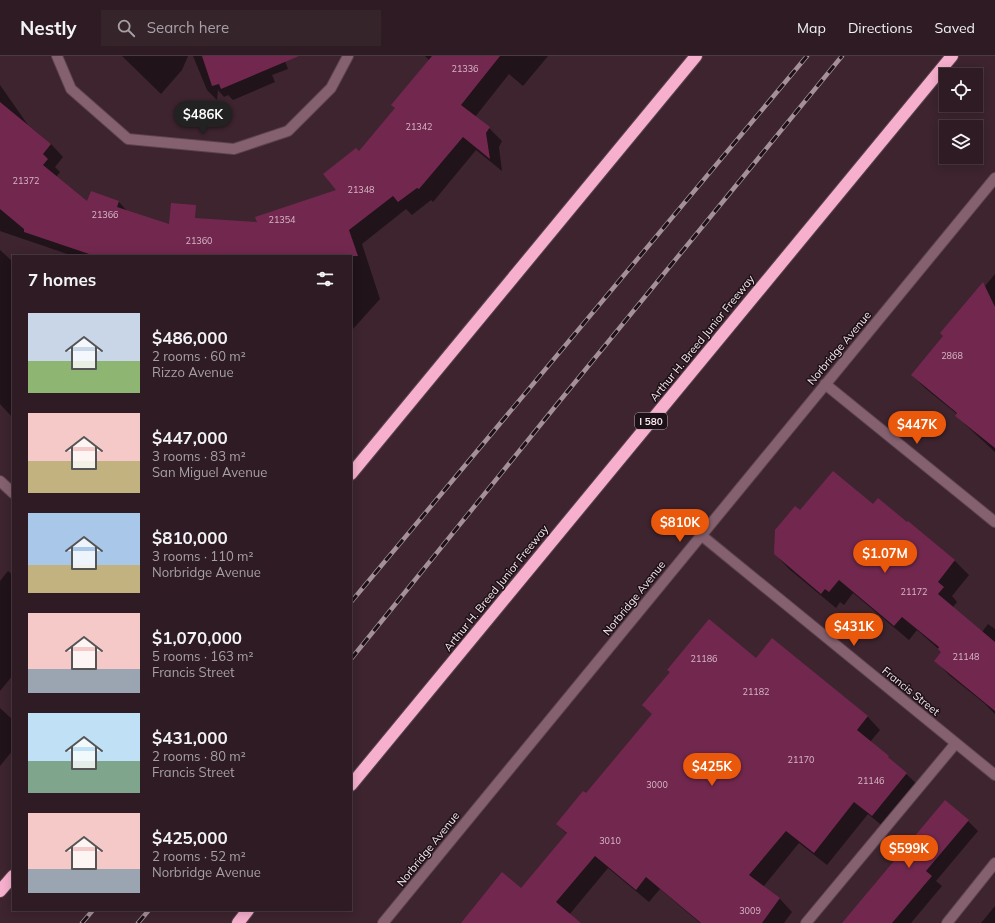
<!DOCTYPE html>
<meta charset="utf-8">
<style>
body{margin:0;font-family:Mulish,sans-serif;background:#36242b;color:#f1f3f6;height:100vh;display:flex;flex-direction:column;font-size:15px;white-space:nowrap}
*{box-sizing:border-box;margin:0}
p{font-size:13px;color:#a7a1a6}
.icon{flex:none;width:22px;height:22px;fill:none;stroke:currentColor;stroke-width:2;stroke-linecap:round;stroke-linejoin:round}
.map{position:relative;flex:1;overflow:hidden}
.sheet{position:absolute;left:12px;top:199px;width:340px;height:656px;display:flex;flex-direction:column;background:#2e1b23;border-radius:0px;box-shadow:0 2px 10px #0003,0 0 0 1px #493941}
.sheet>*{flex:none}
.controls{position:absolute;left:939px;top:12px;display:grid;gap:8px}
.controls a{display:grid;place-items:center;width:44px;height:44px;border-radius:0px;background:#2e1b23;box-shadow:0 2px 10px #0003,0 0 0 1px #493941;font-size:20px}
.price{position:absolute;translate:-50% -34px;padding:0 9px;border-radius:14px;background:#ea580c;color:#fff;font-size:13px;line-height:26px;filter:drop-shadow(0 1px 2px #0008)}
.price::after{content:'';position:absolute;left:50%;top:24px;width:12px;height:9px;margin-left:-6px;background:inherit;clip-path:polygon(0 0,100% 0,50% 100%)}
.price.active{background:#222;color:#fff}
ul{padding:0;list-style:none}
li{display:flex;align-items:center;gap:12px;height:100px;padding:0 16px}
li span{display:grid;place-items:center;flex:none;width:112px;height:80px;border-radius:0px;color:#555}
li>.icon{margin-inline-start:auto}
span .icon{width:48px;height:48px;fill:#fffc;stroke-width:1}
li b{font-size:17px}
h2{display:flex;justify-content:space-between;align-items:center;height:48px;padding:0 16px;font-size:17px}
header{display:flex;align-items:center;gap:24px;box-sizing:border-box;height:56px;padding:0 20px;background:#2e1b23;border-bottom:1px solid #493941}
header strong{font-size:19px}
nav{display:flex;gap:22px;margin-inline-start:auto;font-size:14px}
.search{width:280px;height:36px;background:#36242b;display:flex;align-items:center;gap:10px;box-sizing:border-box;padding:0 14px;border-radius:0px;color:#a7a1a6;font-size:15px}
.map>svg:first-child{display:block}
</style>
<header>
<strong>Nestly</strong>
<div class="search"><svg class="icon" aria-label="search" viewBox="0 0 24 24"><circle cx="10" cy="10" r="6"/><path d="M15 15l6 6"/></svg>Search here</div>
<nav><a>Map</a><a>Directions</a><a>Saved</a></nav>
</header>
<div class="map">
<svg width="995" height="867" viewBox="0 0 995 867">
<rect width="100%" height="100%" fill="#3d242f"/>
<path fill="#0007" d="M122 0H188L182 14 161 38Z
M193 0H283L288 13 272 19 275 26 233 44 228 39 224 41 218 34 217 44 207 34Z
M425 0H548L523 30 509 18 475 61 489 72 502 85 499 91 502 115 476 94 433 146 431 144 412 159 406 153 362 188 380 243 352 274 351 200H269L337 135 359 96 396 52 430 5Z
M0 29 28 69 51 88 63 101 55 111 60 116 56 121 88 147 91 136 119 146 128 156 158 200H73L0 175Z
M0 194 13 206V362L0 348Z
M995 218V396L956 360 957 358 925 332 912 319Z
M873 449 907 467 908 466 955 505 969 519 952 540 957 546 952 552 982 576 988 568 995 573V658L984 647 949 619 935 604 942 596 917 574 909 584 853 537 844 549 840 546 836 552 789 513 775 498 800 456Z
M8 515 13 519V619L0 635V525Z
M772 584 868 661 880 674 870 686 888 701 919 730 885 772 868 758 827 809 799 787 763 831 780 843 792 856 784 867H700L660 833 649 846 608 812 569 859 578 867H462L521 833 567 778 557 768 586 738 756 604Z
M0 652 13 664V694L0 710Z
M968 765 978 775 936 825 942 830 911 867H861Z
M995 850V867H981Z"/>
<path fill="#72284e" d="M202 0H299L221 33 219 28 212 30Z
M432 0H500L461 49 490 71 486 77 490 103 463 81 419 133 417 132 398 146 393 140 349 174 358 200H95L24 176V173L0 153V46L51 88 43 98 48 103 43 109 87 145 91 135 119 145 117 151 169 168 171 147 196 149 195 162 257 166 255 161 336 134 323 118 356 92 359 95 395 52 391 49Z
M983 226 995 251V392L955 360 957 357 911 319 943 280 940 277Z
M833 415 873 448 878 442 907 466 908 465 955 504 938 526 944 531 938 538 995 586V655L934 605 941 596 938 593 939 591 902 561 894 570 839 524 829 536 825 533 821 538 774 498 775 474 795 450 800 454Z
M709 563 756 602 772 582 868 660 857 674 889 700 888 701 907 717 872 760 854 746 814 797 786 775 749 819 780 842 762 867H701L646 821 636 834 595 800 556 846 581 867H461L502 816 521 832 567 777 556 768 583 735 586 737 652 658 642 649 670 616 667 614Z
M945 744 969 764 926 815 932 820 892 867H842Z"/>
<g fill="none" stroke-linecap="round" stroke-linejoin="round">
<defs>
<path id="minor" d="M57 0 71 33 128 83 234 93 288 75 331 32 348 0
M825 328 995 466
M0 425 13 437
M701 479 995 719
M383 867 995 122
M806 867 956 687
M947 867 995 807"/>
<path id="highway" d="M351 418 696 0
M351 729 952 0
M0 835 13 820
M238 867 248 854"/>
</defs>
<use href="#minor" stroke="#5b434e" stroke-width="12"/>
<use href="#highway" stroke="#5b434e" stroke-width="14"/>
<use href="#minor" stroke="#856170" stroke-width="10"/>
<use href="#highway" stroke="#f6afcd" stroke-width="12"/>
<defs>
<path id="rail" d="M351 546 807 0
M351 603 554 352 842 0
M82 867 93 854
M138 867 149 854"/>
</defs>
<use href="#rail" stroke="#a59099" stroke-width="4.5"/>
<use href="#rail" stroke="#1c1116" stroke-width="3" stroke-dasharray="9" stroke-linecap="butt"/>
</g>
<g text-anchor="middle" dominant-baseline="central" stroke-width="3" stroke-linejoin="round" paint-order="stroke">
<g font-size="9" fill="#d7b7c6">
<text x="465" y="12">21336</text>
<text x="419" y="70">21342</text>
<text x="26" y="124">21372</text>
<text x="361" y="133">21348</text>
<text x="105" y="158">21366</text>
<text x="282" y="163">21354</text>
<text x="199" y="184">21360</text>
<text x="952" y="299">2868</text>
<text x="914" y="535">21172</text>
<text x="966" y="600">21148</text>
<text x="704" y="602">21186</text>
<text x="756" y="635">21182</text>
<text x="801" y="703">21170</text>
<text x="871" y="724">21146</text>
<text x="657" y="728">3000</text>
<text x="610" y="784">3010</text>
<text x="750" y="854">3009</text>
</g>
<rect fill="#1c1116" stroke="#b7a7ad" stroke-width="1" x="635" y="357" width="32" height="16" rx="3"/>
<g font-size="10" font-weight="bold" fill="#f9e7ee">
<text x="651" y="365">I 580</text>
</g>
<g font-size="11" fill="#f9e7ee" stroke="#1c1116">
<text transform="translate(702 282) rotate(-51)">Arthur H. Breed Junior Freeway</text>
<text transform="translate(839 292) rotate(-50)">Norbridge Avenue</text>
<text transform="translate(496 532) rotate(-51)">Arthur H. Breed Junior Freeway</text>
<text transform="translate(634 542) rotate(-51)">Norbridge Avenue</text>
<text transform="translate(911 635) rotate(39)">Francis Street</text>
<text transform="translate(428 793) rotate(-51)">Norbridge Avenue</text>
</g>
</g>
</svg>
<div class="controls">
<a><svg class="icon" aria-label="locate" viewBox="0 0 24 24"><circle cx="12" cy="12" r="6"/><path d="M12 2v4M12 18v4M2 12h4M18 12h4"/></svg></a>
<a><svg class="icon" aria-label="layers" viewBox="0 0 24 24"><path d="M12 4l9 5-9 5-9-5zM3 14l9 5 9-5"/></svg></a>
</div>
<b class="price active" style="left:203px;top:79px">$486K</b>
<b class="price" style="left:917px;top:389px">$447K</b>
<b class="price" style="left:680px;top:487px">$810K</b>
<b class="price" style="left:885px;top:518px">$1.07M</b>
<b class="price" style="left:854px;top:591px">$431K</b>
<b class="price" style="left:712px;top:731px">$425K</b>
<b class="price" style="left:909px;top:813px">$599K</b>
<section class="sheet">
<h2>7 homes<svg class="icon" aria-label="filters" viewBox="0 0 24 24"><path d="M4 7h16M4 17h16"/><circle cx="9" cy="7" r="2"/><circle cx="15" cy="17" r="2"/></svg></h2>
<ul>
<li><span style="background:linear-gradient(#c9d6e8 60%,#8fb573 0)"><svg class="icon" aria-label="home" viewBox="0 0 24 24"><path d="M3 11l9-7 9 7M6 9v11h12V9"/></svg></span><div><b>$486,000</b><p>2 rooms · 60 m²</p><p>Rizzo Avenue</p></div></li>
<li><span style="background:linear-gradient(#f6c9c9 60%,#c2b280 0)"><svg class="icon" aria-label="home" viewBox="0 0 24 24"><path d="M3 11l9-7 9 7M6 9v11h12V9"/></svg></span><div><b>$447,000</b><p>3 rooms · 83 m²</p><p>San Miguel Avenue</p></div></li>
<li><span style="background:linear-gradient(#a9c7e8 65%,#c2b280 0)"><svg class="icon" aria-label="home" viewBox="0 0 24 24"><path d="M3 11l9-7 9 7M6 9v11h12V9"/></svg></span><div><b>$810,000</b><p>3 rooms · 110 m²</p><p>Norbridge Avenue</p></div></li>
<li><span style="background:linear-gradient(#f6c9c9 70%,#9aa5b1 0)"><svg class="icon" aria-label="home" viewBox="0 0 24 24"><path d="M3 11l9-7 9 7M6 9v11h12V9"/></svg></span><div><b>$1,070,000</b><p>5 rooms · 163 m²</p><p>Francis Street</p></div></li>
<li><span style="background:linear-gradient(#bfe0f5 60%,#7fa58c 0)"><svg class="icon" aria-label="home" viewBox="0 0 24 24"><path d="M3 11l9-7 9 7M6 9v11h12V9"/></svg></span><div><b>$431,000</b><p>2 rooms · 80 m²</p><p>Francis Street</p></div></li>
<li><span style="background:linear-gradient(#f6c9c9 70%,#9aa5b1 0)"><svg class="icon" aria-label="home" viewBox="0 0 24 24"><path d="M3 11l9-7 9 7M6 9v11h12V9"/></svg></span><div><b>$425,000</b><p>2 rooms · 52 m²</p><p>Norbridge Avenue</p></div></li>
</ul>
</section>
</div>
